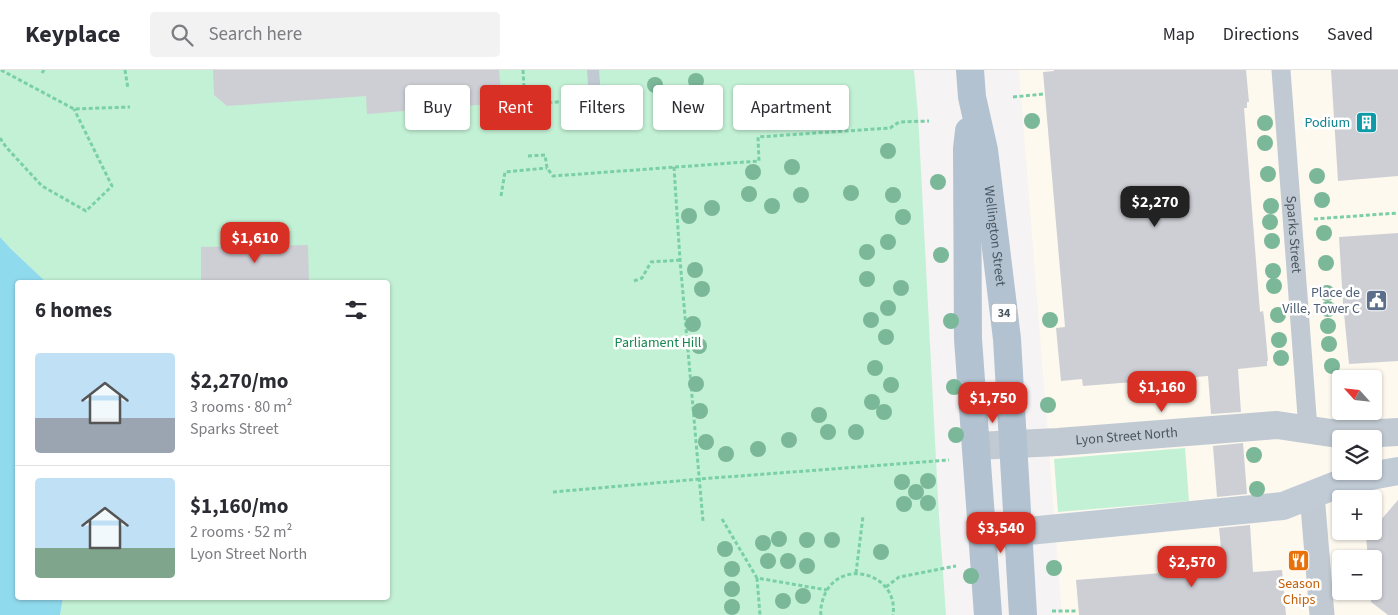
<!DOCTYPE html>
<meta charset="utf-8">
<style>
body{margin:0;font-family:"Source Sans 3",sans-serif;background:#f2f2f3;color:#2b2b33;height:100vh;display:flex;flex-direction:column;font-size:19px;white-space:nowrap}
*{box-sizing:border-box;margin:0}
p{font-size:16px;color:#7c7c81}
.icon{flex:none;width:28px;height:28px;fill:none;stroke:currentColor;stroke-width:2;stroke-linecap:round;stroke-linejoin:round}
.map{position:relative;flex:1;overflow:hidden}
.details{position:absolute;left:15px;top:210px;width:375px;height:320px;display:flex;flex-direction:column;background:#fff;border-radius:5px;box-shadow:0 1px 4px #0004}
.details>*{flex:none}
.banner{position:absolute;left:405px;top:15px;width:475px;height:45px;display:flex;gap:10px}
.needle{width:32px;rotate:297deg}
.tools{position:absolute;left:1332px;top:300px;display:grid;gap:10px}
.tools a{display:grid;place-items:center;width:50px;height:50px;border-radius:5px;background:#fff;box-shadow:0 1px 4px #0004;font-size:25px}
.price{position:absolute;translate:-50% -42px;padding:0 11px;border-radius:10px;background:#d93025;color:#fff;font-size:16px;line-height:32px;filter:drop-shadow(0 1px 2px #0008)}
.price::after{content:'';position:absolute;left:50%;top:30px;width:15px;height:11px;margin-left:-8px;background:inherit;clip-path:polygon(0 0,100% 0,50% 100%)}
.price.on{background:#222;color:#fff}
ul{padding:0;list-style:none}
li{display:flex;align-items:center;gap:15px;height:125px;padding:0 20px}
li+li{border-top:1px solid #e1e1e2}
li span{display:grid;place-items:center;flex:none;width:140px;height:100px;border-radius:5px;color:#555}
li>.icon{margin-inline-start:auto}
span .icon{width:60px;height:60px;fill:#fffc;stroke-width:1}
li b{font-size:21px}
h2{display:flex;justify-content:space-between;align-items:center;height:60px;padding:0 20px;font-size:21px}
.tag{padding:0 18px;border-radius:5px;background:#fff;box-shadow:0 1px 4px #0004;font-size:18px;line-height:45px}
.tag.on{background:#d93025;color:#fff}
header{display:flex;align-items:center;gap:30px;box-sizing:border-box;height:70px;padding:0 25px;background:#fff;border-bottom:1px solid #e1e1e2}
header strong{font-size:24px}
nav{display:flex;gap:28px;margin-inline-start:auto;font-size:18px}
.search{width:350px;height:45px;background:#f2f2f3;display:flex;align-items:center;gap:12px;box-sizing:border-box;padding:0 18px;border-radius:5px;color:#7c7c81;font-size:19px}
.map>svg:first-child{display:block}
</style>
<header>
<strong>Keyplace</strong>
<div class="search"><svg class="icon" aria-label="search" viewBox="0 0 24 24"><circle cx="10" cy="10" r="6"/><path d="M15 15l6 6"/></svg>Search here</div>
<nav><a>Map</a><a>Directions</a><a>Saved</a></nav>
</header>
<div class="map">
<svg width="1398" height="545" viewBox="0 0 1398 545">
<rect width="100%" height="100%" fill="#f5f3f3"/>
<path fill="#fdf9ef" fill-rule="evenodd" d="M1019 0H1398V545H1062ZM1341 309H1374V341H1341ZM1341 369H1374V401H1341ZM1341 429H1374V461H1341ZM1341 489H1374V521H1341Z"/>
<path fill="#c3f1d5" d="M0 0H914L918 44 939 447 946 545H60L63 528H388V212H46L11 179 0 167Z
M1185 378 1189 431 1058 442 1054 389Z"/>
<path fill="#90daee" d="M0 167 11 179 46 212H18V528H63L60 545H0Z"/>
<path fill="#cdcfd5" d="M213 0H499L502 33 367 44 366 26 227 36 214 25Z
M1054 0H1246L1249 32H1247V38H1244L1260 242 1263 241 1264 247 1268 291H1267V296L1238 299 1241 342 1211 344 1208 306 1083 316 1082 309 1061 311 1056 258 1065 257 1043 2 1054 1Z
M1331 0H1398V106L1338 111Z
M1398 163V291L1349 294 1343 233 1339 167Z
M308 175 309 212H201V177Z
M1243 373 1247 424 1217 427 1213 376Z
M1398 430V545H1388L1371 532 1370 521H1374V489H1368L1366 466 1371 461H1374V458Z
M1250 455 1253 502 1282 500 1286 545H1079L1076 510 1223 498 1219 458Z"/>
<g fill="none" stroke-linecap="round" stroke-linejoin="round">
<path stroke="#7ad0a6" stroke-width="3" stroke-dasharray="4 2.5" stroke-linecap="butt" d="M1 0 74 39 130 37
M125 0 128 19
M523 0 525 35 577 30
M42 3 44 0
M1013 27 1044 24
M0 68 6 77 42 116 86 141 112 116 74 39
M528 86 545 85 547 98 553 106 759 91 758 67 890 58 899 52 929 51
M674 97 680 190 703 451
M501 126 505 102 547 98
M1314 149 1398 143
M634 211 642 208 651 192 680 190
M553 422 700 409 949 390
M722 449 757 508 827 520
M856 503 863 446
M757 508 760 545
M886 517 899 507 956 496
M1052 541H1078
M821 545C820 539 822 532 824 526 840 487 899 503 893 545"/>
<path stroke="#c1cad2" stroke-width="12" d="M593 0 596 40"/>
<path stroke="#c1cad2" stroke-width="19" id="s1" d="M1281 0 1308 359"/>
<path stroke="#c1cad2" stroke-width="25" d="M1312 424 1322 545"/>
<path stroke="#c1cad2" stroke-width="28" id="s2" d="M976 376 1058 372 1277 355 1331 363 1362 364 1398 362"/>
<path stroke="#c1cbd6" stroke-width="28" d="M982 464 1018 462 1283 436 1349 410 1398 401"/>
<g stroke="#b3c2d1" stroke-width="28">
<path id="s3" d="M970 0 972 27 984 80 1007 269 1023 545"/>
<path d="M969 61 967 79 968 269 988 545"/>
</g>
</g>
<g fill="#7bb799">
<circle cx="696" cy="11" r="8"/>
<circle cx="655" cy="15" r="8"/>
<circle cx="1032" cy="51" r="8"/>
<circle cx="1265" cy="53" r="8"/>
<circle cx="1265" cy="73" r="8"/>
<circle cx="888" cy="81" r="8"/>
<circle cx="792" cy="97" r="8"/>
<circle cx="753" cy="102" r="8"/>
<circle cx="1268" cy="104" r="8"/>
<circle cx="1317" cy="106" r="8"/>
<circle cx="938" cy="112" r="8"/>
<circle cx="851" cy="123" r="8"/>
<circle cx="749" cy="124" r="8"/>
<circle cx="801" cy="125" r="8"/>
<circle cx="893" cy="125" r="8"/>
<circle cx="1322" cy="130" r="8"/>
<circle cx="772" cy="136" r="8"/>
<circle cx="1271" cy="136" r="8"/>
<circle cx="712" cy="138" r="8"/>
<circle cx="689" cy="146" r="8"/>
<circle cx="903" cy="147" r="8"/>
<circle cx="1270" cy="152" r="8"/>
<circle cx="1324" cy="163" r="8"/>
<circle cx="1272" cy="171" r="8"/>
<circle cx="888" cy="172" r="8"/>
<circle cx="867" cy="182" r="8"/>
<circle cx="941" cy="185" r="8"/>
<circle cx="1326" cy="193" r="8"/>
<circle cx="695" cy="200" r="8"/>
<circle cx="1273" cy="201" r="8"/>
<circle cx="867" cy="209" r="8"/>
<circle cx="1274" cy="216" r="8"/>
<circle cx="901" cy="218" r="8"/>
<circle cx="702" cy="219" r="8"/>
<circle cx="1327" cy="223" r="8"/>
<circle cx="888" cy="238" r="8"/>
<circle cx="1328" cy="239" r="8"/>
<circle cx="1278" cy="245" r="8"/>
<circle cx="871" cy="250" r="8"/>
<circle cx="1050" cy="250" r="8"/>
<circle cx="951" cy="251" r="8"/>
<circle cx="693" cy="254" r="8"/>
<circle cx="1328" cy="256" r="8"/>
<circle cx="886" cy="267" r="8"/>
<circle cx="1279" cy="270" r="8"/>
<circle cx="1329" cy="274" r="8"/>
<circle cx="699" cy="276" r="8"/>
<circle cx="1281" cy="288" r="8"/>
<circle cx="1332" cy="296" r="8"/>
<circle cx="875" cy="298" r="8"/>
<circle cx="696" cy="314" r="8"/>
<circle cx="891" cy="315" r="8"/>
<circle cx="954" cy="317" r="8"/>
<circle cx="872" cy="332" r="8"/>
<circle cx="1048" cy="335" r="8"/>
<circle cx="700" cy="341" r="8"/>
<circle cx="884" cy="342" r="8"/>
<circle cx="819" cy="345" r="8"/>
<circle cx="828" cy="362" r="8"/>
<circle cx="856" cy="362" r="8"/>
<circle cx="956" cy="365" r="8"/>
<circle cx="789" cy="370" r="8"/>
<circle cx="706" cy="372" r="8"/>
<circle cx="758" cy="379" r="8"/>
<circle cx="726" cy="384" r="8"/>
<circle cx="1254" cy="385" r="8"/>
<circle cx="928" cy="411" r="8"/>
<circle cx="902" cy="412" r="8"/>
<circle cx="1257" cy="419" r="8"/>
<circle cx="916" cy="422" r="8"/>
<circle cx="928" cy="433" r="8"/>
<circle cx="904" cy="434" r="8"/>
<circle cx="779" cy="469" r="8"/>
<circle cx="807" cy="470" r="8"/>
<circle cx="832" cy="470" r="8"/>
<circle cx="763" cy="473" r="8"/>
<circle cx="725" cy="479" r="8"/>
<circle cx="881" cy="482" r="8"/>
<circle cx="768" cy="491" r="8"/>
<circle cx="788" cy="491" r="8"/>
<circle cx="807" cy="496" r="8"/>
<circle cx="1054" cy="498" r="8"/>
<circle cx="732" cy="499" r="8"/>
<circle cx="971" cy="506" r="8"/>
<circle cx="732" cy="519" r="8"/>
<circle cx="803" cy="526" r="8"/>
<circle cx="783" cy="531" r="8"/>
<circle cx="732" cy="537" r="8"/>
</g>
<defs>
<symbol id="building-square" viewBox="-11 -11 22 22"><rect x="-9" y="-9" width="18" height="18" rx="4" fill="#0f9aa8" stroke="#fff"/><path d="M-4-6H4V6H1V3H-1V6H-4ZM-2.5-4.3h1.7v1.8h-1.7ZM.8-4.3h1.7v1.8H.8ZM-2.5-1h1.7V.8h-1.7ZM.8-1h1.7V.8H.8Z" fill="#fff"/></symbol>
<symbol id="civic-square" viewBox="-11 -11 22 22"><rect x="-9" y="-9" width="18" height="18" rx="4" fill="#5c6f8a" stroke="#fff"/><path d="M-.6-6.5H3V-4.5H.6V-3L4-1V1h2V6H-6V1h2V-1L-.6-3ZM-1.2 2.5V6h2.4V2.5Z" fill="#fff"/></symbol>
<symbol id="restaurant-square" viewBox="-11 -11 22 22"><rect x="-9" y="-9" width="18" height="18" rx="4" fill="#e8710a" stroke="#fff"/><path d="M-5-6h1v4h1v-4h1v4h1v-4h1v5L-1.5 .5V6h-2V.5L-5-1ZM5-6V6H3V1.5H1.5Q1.5-4 5-6Z" fill="#fff"/></symbol>
</defs>
<g fill-rule="evenodd">
<use href="#building-square" x="1354" y="40" width="25" height="25"/>
<use href="#civic-square" x="1364" y="218" width="25" height="25"/>
<use href="#restaurant-square" x="1286" y="478" width="25" height="25"/>
</g>
<g text-anchor="middle" dominant-baseline="central" stroke-width="5" stroke-linejoin="round" paint-order="stroke">
<rect fill="#fff" stroke="#808990" stroke-width="1" x="991.5" y="233.5" width="25" height="19" rx="4"/>
<g font-size="12" font-weight="bold" fill="#4a5661">
<text x="1004" y="243">34</text>
</g>
<g font-size="14" fill="#0d838f" stroke="#fff" text-anchor="end">
<text x="1350" y="53">Podium</text>
</g>
<g font-size="14" fill="#4a5661" stroke="#fff">
<text stroke="none"><textPath href="#s3" startOffset="168">Wellington Street</textPath></text>
<text stroke="none"><textPath href="#s1" startOffset="165">Sparks Street</textPath></text>
<text stroke="none"><textPath href="#s2" startOffset="151">Lyon Street North</textPath></text>
</g>
<g font-size="14" fill="#4e5e75" stroke="#fff" text-anchor="end">
<text x="1360" y="223">Place de<tspan x="1360" dy="16">Ville, Tower C</tspan></text>
</g>
<g font-size="14" fill="#17864f" stroke="#fff">
<text x="658" y="273">Parliament Hill</text>
</g>
<g font-size="14" fill="#c56008" stroke="#fff">
<text x="1299" y="514">Season<tspan x="1299" dy="16">Chips</tspan></text>
</g>
</g>
</svg>
<div class="tools">
<a><svg class="needle" viewBox="-14 -14 28 28"><path d="M0-13l5 13h-10z" fill="#e53935"/><path d="M0 13l5-13h-10z" fill="#7c7c81"/></svg></a>
<a><svg class="icon" aria-label="layers" viewBox="0 0 24 24"><path d="M12 4l9 5-9 5-9-5zM3 14l9 5 9-5"/></svg></a>
<a>+</a>
<a>−</a>
</div>
<b class="price on" style="left:1155px;top:158px">$2,270</b>
<b class="price" style="left:255px;top:194px">$1,610</b>
<b class="price" style="left:1162px;top:343px">$1,160</b>
<b class="price" style="left:993px;top:354px">$1,750</b>
<b class="price" style="left:1001px;top:484px">$3,540</b>
<b class="price" style="left:1192px;top:518px">$2,570</b>
<div class="banner">
<a class="tag">Buy</a>
<a class="tag on">Rent</a>
<a class="tag">Filters</a>
<a class="tag">New</a>
<a class="tag">Apartment</a>
</div>
<section class="details">
<h2>6 homes<svg class="icon" aria-label="filters" viewBox="0 0 24 24"><path d="M4 7h16M4 17h16"/><circle cx="9" cy="7" r="2"/><circle cx="15" cy="17" r="2"/></svg></h2>
<ul>
<li><span style="background:linear-gradient(#bfe0f5 65%,#9aa5b1 0)"><svg class="icon" aria-label="home" viewBox="0 0 24 24"><path d="M3 11l9-7 9 7M6 9v11h12V9"/></svg></span><div><b>$2,270/mo</b><p>3 rooms · 80 m²</p><p>Sparks Street</p></div></li>
<li><span style="background:linear-gradient(#bfe0f5 70%,#7fa58c 0)"><svg class="icon" aria-label="home" viewBox="0 0 24 24"><path d="M3 11l9-7 9 7M6 9v11h12V9"/></svg></span><div><b>$1,160/mo</b><p>2 rooms · 52 m²</p><p>Lyon Street North</p></div></li>
</ul>
</section>
</div>
